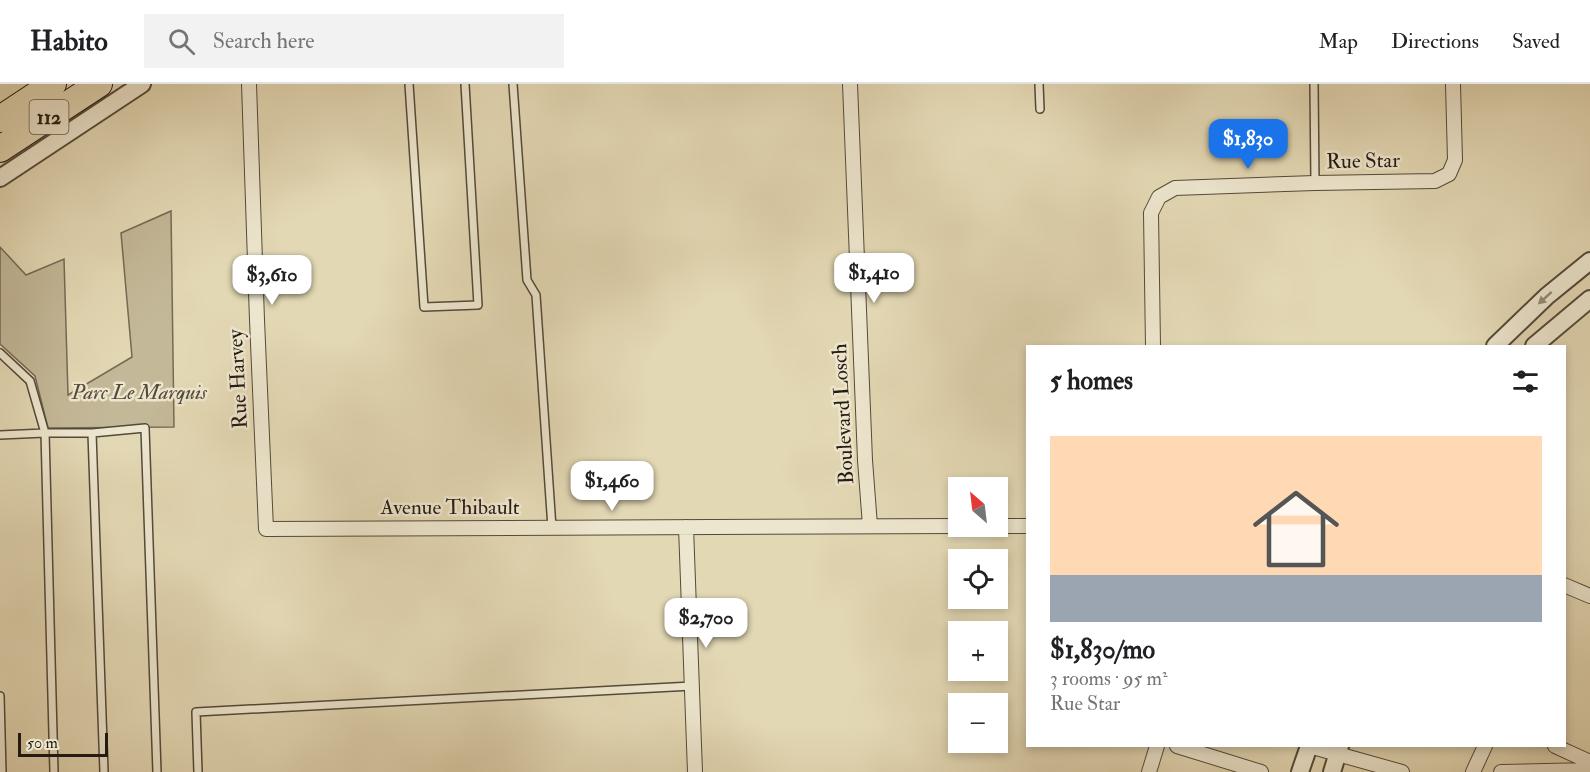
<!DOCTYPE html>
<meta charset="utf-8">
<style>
body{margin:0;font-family:"IM FELL Double Pica",serif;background:#f2f2f2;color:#202124;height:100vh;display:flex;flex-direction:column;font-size:22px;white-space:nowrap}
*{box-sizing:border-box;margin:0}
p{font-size:20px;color:#757577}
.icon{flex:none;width:33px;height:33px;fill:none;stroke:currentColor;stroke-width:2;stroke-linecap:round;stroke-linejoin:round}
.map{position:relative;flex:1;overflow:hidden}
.drawer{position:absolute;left:1026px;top:261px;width:540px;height:402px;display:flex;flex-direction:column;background:#fff;border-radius:0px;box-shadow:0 3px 9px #0003}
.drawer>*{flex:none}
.needle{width:39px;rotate:332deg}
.controls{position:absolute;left:948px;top:393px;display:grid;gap:12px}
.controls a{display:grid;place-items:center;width:60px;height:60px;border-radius:0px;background:#fff;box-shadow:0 3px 9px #0003;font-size:30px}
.scale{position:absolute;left:18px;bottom:15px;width:90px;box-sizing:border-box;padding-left:6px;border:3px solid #251b12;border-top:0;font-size:16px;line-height:21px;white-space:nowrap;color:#251b12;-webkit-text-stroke:4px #ede6ce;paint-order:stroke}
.price{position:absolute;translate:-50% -51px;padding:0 14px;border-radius:12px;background:#fff;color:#222;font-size:20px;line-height:39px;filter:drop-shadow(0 2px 3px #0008)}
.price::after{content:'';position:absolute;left:50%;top:36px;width:18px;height:14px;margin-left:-9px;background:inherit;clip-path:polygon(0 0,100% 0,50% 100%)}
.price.on{background:#1a73e8;color:#fff}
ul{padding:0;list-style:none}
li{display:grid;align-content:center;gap:12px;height:318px;padding:0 24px}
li+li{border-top:2px solid #e0e0e0}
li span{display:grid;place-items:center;height:186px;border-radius:0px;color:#555}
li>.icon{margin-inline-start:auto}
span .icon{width:108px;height:108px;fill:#fffc;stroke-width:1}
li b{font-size:26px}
h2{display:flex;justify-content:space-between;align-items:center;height:72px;padding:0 24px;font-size:26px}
header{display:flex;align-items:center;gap:36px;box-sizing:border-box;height:84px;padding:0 30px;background:#fff;border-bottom:2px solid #e0e0e0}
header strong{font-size:28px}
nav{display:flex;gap:33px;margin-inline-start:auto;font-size:21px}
.search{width:420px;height:54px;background:#f2f2f2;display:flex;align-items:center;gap:15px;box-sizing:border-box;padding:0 21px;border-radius:0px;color:#757577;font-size:22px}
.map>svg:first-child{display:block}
</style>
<header>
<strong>Habito</strong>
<div class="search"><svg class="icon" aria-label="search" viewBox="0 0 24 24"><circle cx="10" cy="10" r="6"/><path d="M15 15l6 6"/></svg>Search here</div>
<nav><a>Map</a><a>Directions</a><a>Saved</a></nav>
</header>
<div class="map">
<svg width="1590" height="688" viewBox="0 0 1590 688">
<rect width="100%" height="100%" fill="#e3d8b4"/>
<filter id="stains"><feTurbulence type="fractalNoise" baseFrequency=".00333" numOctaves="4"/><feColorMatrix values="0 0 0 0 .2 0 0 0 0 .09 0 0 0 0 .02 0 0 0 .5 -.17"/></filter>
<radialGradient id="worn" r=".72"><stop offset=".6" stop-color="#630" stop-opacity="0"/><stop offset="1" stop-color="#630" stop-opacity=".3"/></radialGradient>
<path fill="#c3b898" stroke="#746a55" stroke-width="1.5" d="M171 127 174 343 48 344 35 292 0 260V163L26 191 64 175 68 311 132 273 121 149Z"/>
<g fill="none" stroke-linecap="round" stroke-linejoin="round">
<defs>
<path id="service" d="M409 0 424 223 478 221 465 0
M513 0 527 196 536 211 552 444
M1039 0 1040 25
M1314 0 1315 99
M0 269 30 297 45 349 54 688
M92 349 104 688
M0 351 45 349H92L145 344 157 688
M0 612 2 688
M198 688 196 628 692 602"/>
<path id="minor" d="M249 0 257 236 266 445 958 442
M850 0 865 376 870 442
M1153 262 1151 129 1159 113 1175 104 1315 99 1435 97 1449 90 1455 76 1453 0
M998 442H1028
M686 443 695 688
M1564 501 1590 512
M1177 662 1261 688
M1309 662 1402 688
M1555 662 1590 678
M1149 688 1157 662
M1473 688 1485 662
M1501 688 1590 686"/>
<path id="tertiary" d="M0 94 142 0
M1495 262 1547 212 1590 177
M1534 262 1590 215
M1300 688 1309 662
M1332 688 1340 662"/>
<path id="motorway" d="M0 35 53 0
M0 65 99 0"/>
</defs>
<use href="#service" stroke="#544a3a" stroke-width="10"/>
<use href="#minor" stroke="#544a3a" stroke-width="16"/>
<use href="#tertiary" stroke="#544a3a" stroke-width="20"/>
<use href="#motorway" stroke="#251b12" stroke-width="28"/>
<use href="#service" stroke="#ede6ce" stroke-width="7"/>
<use href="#minor" stroke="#ede6ce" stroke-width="14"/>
<use href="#tertiary" stroke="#ede6ce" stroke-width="16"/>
<use href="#motorway" stroke="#e3d8b4" stroke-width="26"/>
</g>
<defs><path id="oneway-solid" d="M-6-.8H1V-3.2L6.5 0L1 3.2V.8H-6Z" transform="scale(1.5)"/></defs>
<use fill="#938b79" href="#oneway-solid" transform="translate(1545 214) rotate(138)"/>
<g text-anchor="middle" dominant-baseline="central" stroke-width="5" stroke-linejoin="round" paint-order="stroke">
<rect fill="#ede6ce" stroke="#61584a" stroke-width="1.5" x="29.5" y="16" width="39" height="34" rx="4.5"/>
<g font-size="20" font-weight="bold" fill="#251b12">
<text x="49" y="33">112</text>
</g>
<g font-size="21" fill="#251b12" stroke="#ede6ce">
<text transform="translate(1363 77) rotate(-1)">Rue Star</text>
<text transform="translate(238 295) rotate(-93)">Rue Harvey</text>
<text transform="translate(843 330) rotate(-93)">Boulevard Losch</text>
<text x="450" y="423">Avenue Thibault</text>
</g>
<g font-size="21" font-style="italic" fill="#544a3a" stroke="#ede6ce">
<text x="139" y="308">Parc Le Marquis</text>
</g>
</g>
<rect width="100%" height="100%" filter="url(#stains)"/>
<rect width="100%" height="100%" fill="url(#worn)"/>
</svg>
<div class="controls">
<a><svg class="needle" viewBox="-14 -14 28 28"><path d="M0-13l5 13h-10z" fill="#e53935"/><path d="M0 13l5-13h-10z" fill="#757577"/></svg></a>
<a><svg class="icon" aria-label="locate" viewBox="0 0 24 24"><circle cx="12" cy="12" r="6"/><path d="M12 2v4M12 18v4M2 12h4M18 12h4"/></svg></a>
<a>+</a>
<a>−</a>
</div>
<div class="scale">50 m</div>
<b class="price on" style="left:1248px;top:86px">$1,830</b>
<b class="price" style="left:874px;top:220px">$1,410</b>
<b class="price" style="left:272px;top:222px">$3,610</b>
<b class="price" style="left:612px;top:428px">$1,460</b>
<b class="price" style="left:706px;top:565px">$2,700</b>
<section class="drawer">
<h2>5 homes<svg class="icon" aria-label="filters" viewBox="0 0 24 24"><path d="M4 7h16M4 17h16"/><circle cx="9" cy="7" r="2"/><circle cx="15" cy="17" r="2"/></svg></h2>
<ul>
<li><span style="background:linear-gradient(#ffd9b3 75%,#9aa5b1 0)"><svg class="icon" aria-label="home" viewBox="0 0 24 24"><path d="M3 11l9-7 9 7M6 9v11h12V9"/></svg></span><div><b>$1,830/mo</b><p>3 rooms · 95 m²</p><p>Rue Star</p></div></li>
</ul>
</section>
</div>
